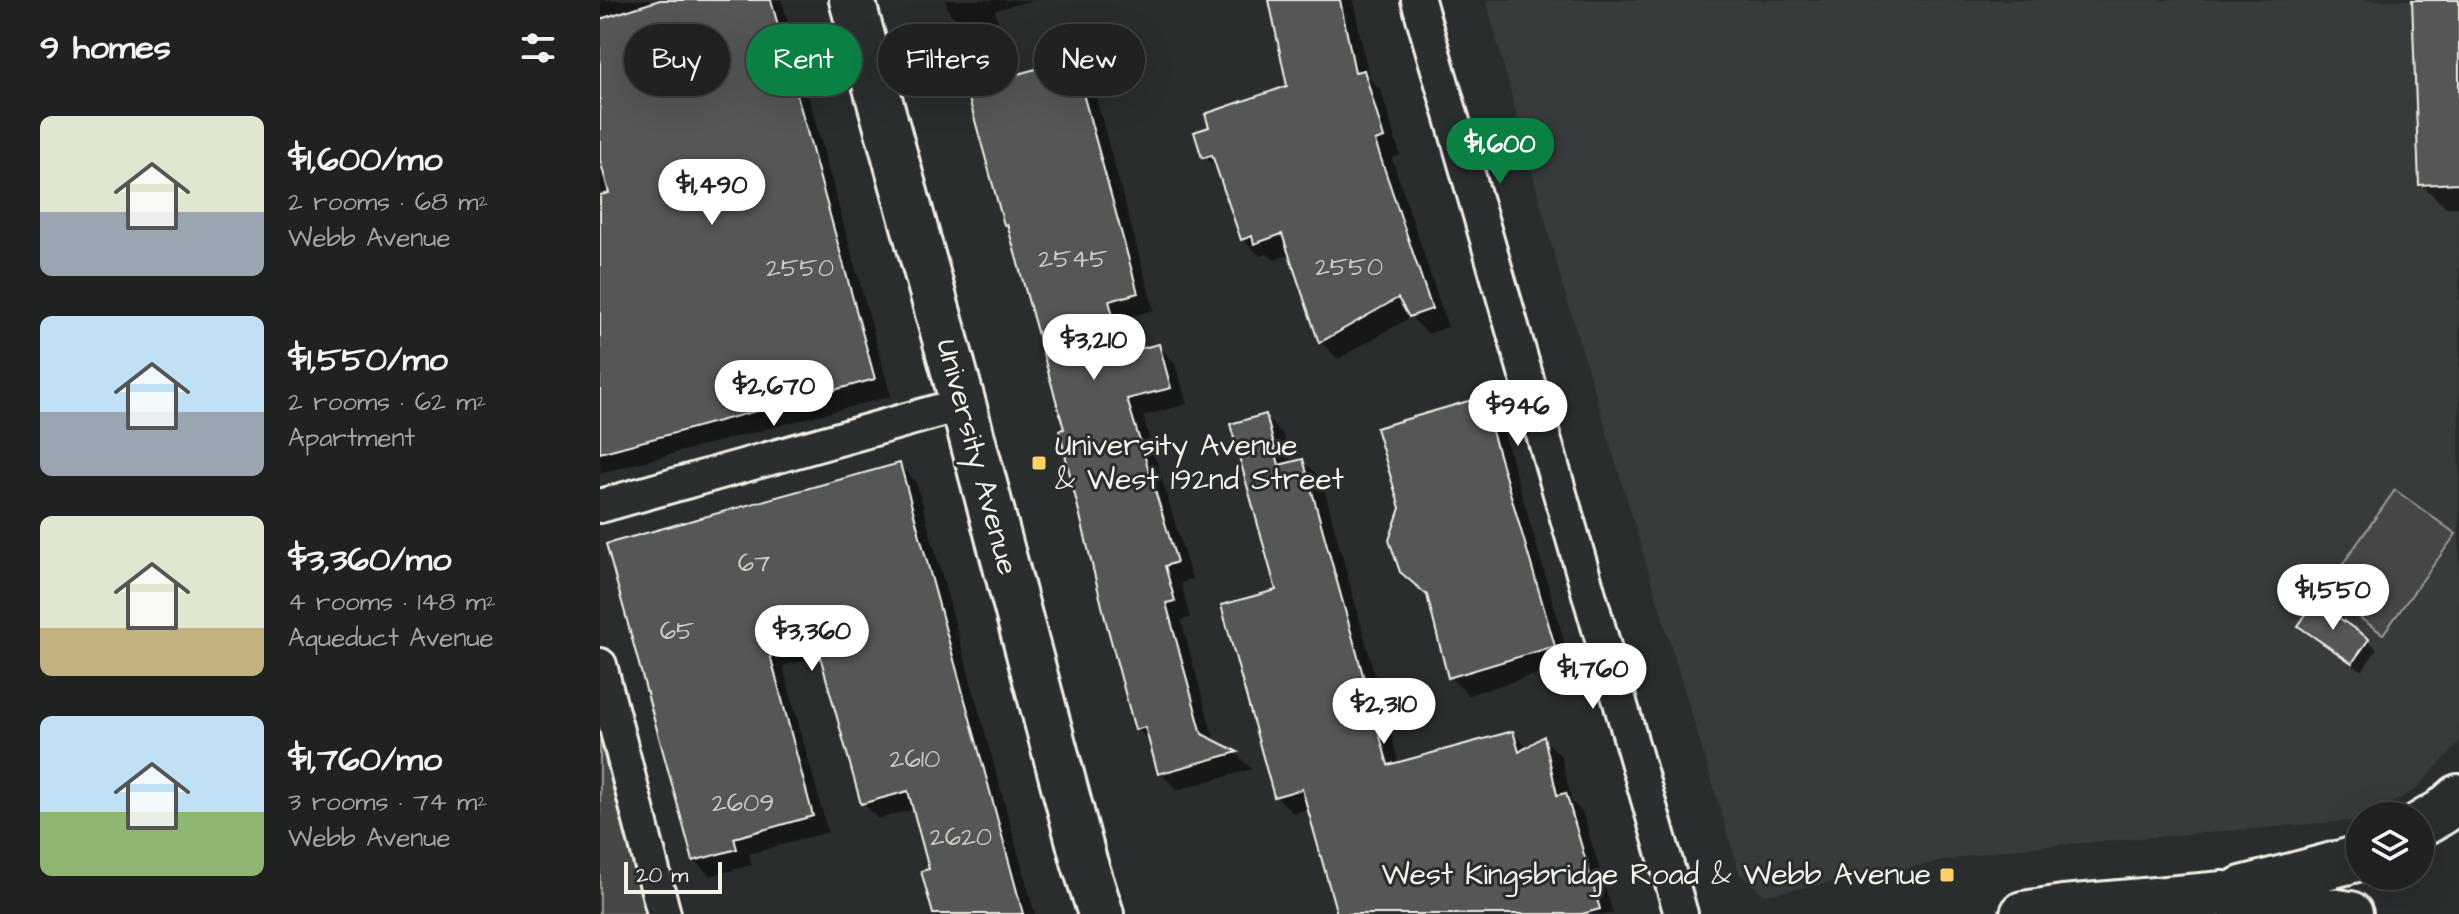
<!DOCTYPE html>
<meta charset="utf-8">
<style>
body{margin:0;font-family:"Architects Daughter",sans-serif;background:#282a2a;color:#f1f3f6;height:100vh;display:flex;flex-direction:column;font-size:30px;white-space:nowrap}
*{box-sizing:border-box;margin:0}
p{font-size:26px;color:#a2a4a5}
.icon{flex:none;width:44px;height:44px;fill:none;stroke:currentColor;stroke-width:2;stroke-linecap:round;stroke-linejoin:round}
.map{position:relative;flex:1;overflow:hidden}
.sheet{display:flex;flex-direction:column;background:#202222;width:600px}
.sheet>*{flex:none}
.banner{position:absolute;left:24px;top:24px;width:760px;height:72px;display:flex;gap:16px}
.buttons{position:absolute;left:1746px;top:802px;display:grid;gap:16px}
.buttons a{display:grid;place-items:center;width:88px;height:88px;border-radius:50%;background:#202222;box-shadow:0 8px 32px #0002,0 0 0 2px #3d3f40;font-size:40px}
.scale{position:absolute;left:24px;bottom:20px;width:98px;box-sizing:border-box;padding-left:8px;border:4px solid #f4f1e8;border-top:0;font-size:22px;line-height:28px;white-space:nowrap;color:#f4f1e8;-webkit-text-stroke:6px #2a2d2e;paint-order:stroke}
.price{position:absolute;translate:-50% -68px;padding:0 18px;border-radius:28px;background:#fff;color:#222;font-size:26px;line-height:52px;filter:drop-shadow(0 2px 4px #0008)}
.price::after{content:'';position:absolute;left:50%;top:48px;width:24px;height:18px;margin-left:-12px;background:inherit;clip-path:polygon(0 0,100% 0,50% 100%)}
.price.selected{background:#0b8043;color:#fff}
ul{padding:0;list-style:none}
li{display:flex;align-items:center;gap:24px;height:200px;padding:0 40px}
li span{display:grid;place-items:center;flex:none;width:224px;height:160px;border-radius:12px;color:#555}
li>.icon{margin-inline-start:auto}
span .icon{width:96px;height:96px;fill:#fffc;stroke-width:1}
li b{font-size:34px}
h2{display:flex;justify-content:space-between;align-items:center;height:96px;padding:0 40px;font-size:34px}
.tag{padding:0 28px;border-radius:36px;background:#202222;box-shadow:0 8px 32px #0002,0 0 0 2px #3d3f40;font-size:28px;line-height:72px}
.tag.selected{background:#0b8043;color:#fff}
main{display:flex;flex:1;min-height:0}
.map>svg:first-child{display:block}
</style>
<main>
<section class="sheet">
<h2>9 homes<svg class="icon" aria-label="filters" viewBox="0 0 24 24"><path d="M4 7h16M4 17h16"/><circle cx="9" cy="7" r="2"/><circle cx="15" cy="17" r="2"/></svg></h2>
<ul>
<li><span style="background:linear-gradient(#dfe7d0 60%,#9aa5b1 0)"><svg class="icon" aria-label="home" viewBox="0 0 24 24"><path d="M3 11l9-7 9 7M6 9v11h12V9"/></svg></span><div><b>$1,600/mo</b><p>2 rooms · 68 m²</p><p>Webb Avenue</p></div></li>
<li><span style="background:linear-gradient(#bfe0f5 60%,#9aa5b1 0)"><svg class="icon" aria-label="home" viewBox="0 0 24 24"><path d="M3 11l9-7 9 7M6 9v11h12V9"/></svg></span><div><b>$1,550/mo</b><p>2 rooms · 62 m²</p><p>Apartment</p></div></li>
<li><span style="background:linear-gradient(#dfe7d0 70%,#c2b280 0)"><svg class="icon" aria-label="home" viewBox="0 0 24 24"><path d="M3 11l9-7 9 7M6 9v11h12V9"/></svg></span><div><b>$3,360/mo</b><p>4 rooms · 148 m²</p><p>Aqueduct Avenue</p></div></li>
<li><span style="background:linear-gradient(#bfe0f5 60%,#8fb573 0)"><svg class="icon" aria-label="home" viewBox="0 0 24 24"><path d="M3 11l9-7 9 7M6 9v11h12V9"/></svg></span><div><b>$1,760/mo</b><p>3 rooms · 74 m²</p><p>Webb Avenue</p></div></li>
</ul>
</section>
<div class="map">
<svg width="1859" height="914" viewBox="0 0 1859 914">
<rect width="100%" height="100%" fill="#2a2d2e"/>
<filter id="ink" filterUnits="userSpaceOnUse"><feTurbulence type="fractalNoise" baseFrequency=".0125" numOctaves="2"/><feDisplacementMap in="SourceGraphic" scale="16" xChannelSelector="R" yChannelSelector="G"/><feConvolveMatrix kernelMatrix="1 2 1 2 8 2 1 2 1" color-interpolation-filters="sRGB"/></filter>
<g filter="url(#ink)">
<path fill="#373a3a" d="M886 0H1859V743L1815 790 1768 816H1760V820L1407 849 1165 895 1140 875 960 277Z"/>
<path fill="#444645" stroke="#9c9c96" stroke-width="2" d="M1795 490 1856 534 1783 634 1723 592Z
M0 740 46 914H0Z"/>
<path fill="#0007" d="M0 0H182L291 396 0 473Z
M345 0H434L395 10 398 21 366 30 349 12Z
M671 0H753L769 78 781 90 800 155 792 158 848 327 828 334 811 317 738 359 721 342 691 254 674 260 667 254 660 256 642 239 620 172 604 157 612 128 689 88Z
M1814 0H1859V207H1845L1821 184Z
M447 68 464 85 479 81 496 98 554 310 524 318 534 353 558 346 575 363 587 404 543 416 592 579 581 583 590 618 581 620 615 743 637 754 652 769 577 790 560 773 552 744 537 729 466 430 410 229 406 224Z
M881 399 899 416 971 664 868 695 850 677 830 598 802 571Z
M665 417 683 434 691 464 703 461 721 478 799 764 912 733 928 748 943 738 961 756 972 802 983 813 1013 914H739L710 809 693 813 676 796 678 592Z
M300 466 316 481 435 914H335L331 871 315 809 278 819 263 803 222 656 183 666 228 832 149 854 152 865 110 876 94 860 8 545Z
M1701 626 1768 640 1777 649 1762 671 1710 635Z"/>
<path fill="#555756" stroke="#f4f1e8" stroke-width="2" d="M60 0H171L275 379 0 453V195L9 193 0 160V19Z
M669 0H740L755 72 764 70 784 138 775 141 832 309 809 317 798 298 719 343 682 234 654 244 652 236 641 240 612 155 602 158 594 132 609 127 605 114 687 86Z
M1812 0H1859V183L1819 185Z
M447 66 453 86 479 79 538 293 509 301 523 353 559 344 571 388 527 399 577 562 565 566 575 601 566 603 602 734 638 752 558 774 545 727 535 730 506 622 459 430 464 429 407 224 404 225 366 88Z
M882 397 955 646 848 678 827 595 800 572 789 540 800 508 776 428Z
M666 414 679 465 703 459 788 765 913 731 919 752 944 736 957 795 966 793 1000 909 982 914H737L702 789 674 797 621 605 676 590 630 424Z
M300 463 388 784 423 914H333L321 871 329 869 308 791 261 804 215 638 169 651 213 816 134 838 137 849 93 861 6 544Z
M1715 601 1769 639 1752 663 1698 626Z"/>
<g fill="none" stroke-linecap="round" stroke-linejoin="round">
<defs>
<path id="street" d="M818 0 1081 914
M0 506 363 404
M0 665 64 914"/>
<path id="secondary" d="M252 0 363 404 484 861 501 914
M1820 825 1842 812 1859 797
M1642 889 1760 858
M1423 914 1463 908 1624 894 1750 914"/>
</defs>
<use href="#street" stroke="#f4f1e8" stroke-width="38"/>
<use href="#secondary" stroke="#f4f1e8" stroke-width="50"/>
<use href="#street" stroke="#2a2d2e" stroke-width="32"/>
<use href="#secondary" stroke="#2a2d2e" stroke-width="44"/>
</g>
</g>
<g fill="#ffd166" stroke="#2a2d2e" stroke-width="3">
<rect x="431" y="455" width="16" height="16" rx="4"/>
<rect x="1339" y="867" width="16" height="16" rx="4"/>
</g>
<g text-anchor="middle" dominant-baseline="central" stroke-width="6" stroke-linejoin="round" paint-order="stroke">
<g font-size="26" fill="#cccac4">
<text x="473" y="259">2545</text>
<text x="749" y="267">2550</text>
<text x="200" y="268">2550</text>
<text x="154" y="563">67</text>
<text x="77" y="631">65</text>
<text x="315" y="759">2610</text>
<text x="143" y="803">2609</text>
<text x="361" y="837">2620</text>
</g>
<g font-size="30" fill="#f4f1e8" stroke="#2a2d2e" text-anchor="start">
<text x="455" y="446">University Avenue<tspan x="455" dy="34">&amp; West 192nd Street</tspan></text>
<text x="1331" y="875" text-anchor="end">West Kingsbridge Road &amp; Webb Avenue</text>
</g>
<g font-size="30" fill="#f4f1e8" stroke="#2a2d2e">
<text transform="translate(377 457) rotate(75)">University Avenue</text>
</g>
</g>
</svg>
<div class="buttons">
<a><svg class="icon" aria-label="layers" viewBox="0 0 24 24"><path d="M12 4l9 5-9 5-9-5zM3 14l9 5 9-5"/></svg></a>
</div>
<div class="scale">20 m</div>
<b class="price selected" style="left:900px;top:186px">$1,600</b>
<b class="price" style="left:112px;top:227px">$1,490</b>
<b class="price" style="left:494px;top:382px">$3,210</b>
<b class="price" style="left:174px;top:428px">$2,670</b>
<b class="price" style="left:918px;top:448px">$946</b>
<b class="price" style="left:1733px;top:632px">$1,550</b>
<b class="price" style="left:212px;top:673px">$3,360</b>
<b class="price" style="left:993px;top:711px">$1,760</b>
<b class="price" style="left:784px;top:746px">$2,310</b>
<div class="banner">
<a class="tag">Buy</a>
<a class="tag selected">Rent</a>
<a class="tag">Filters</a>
<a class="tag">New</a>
</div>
</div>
</main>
